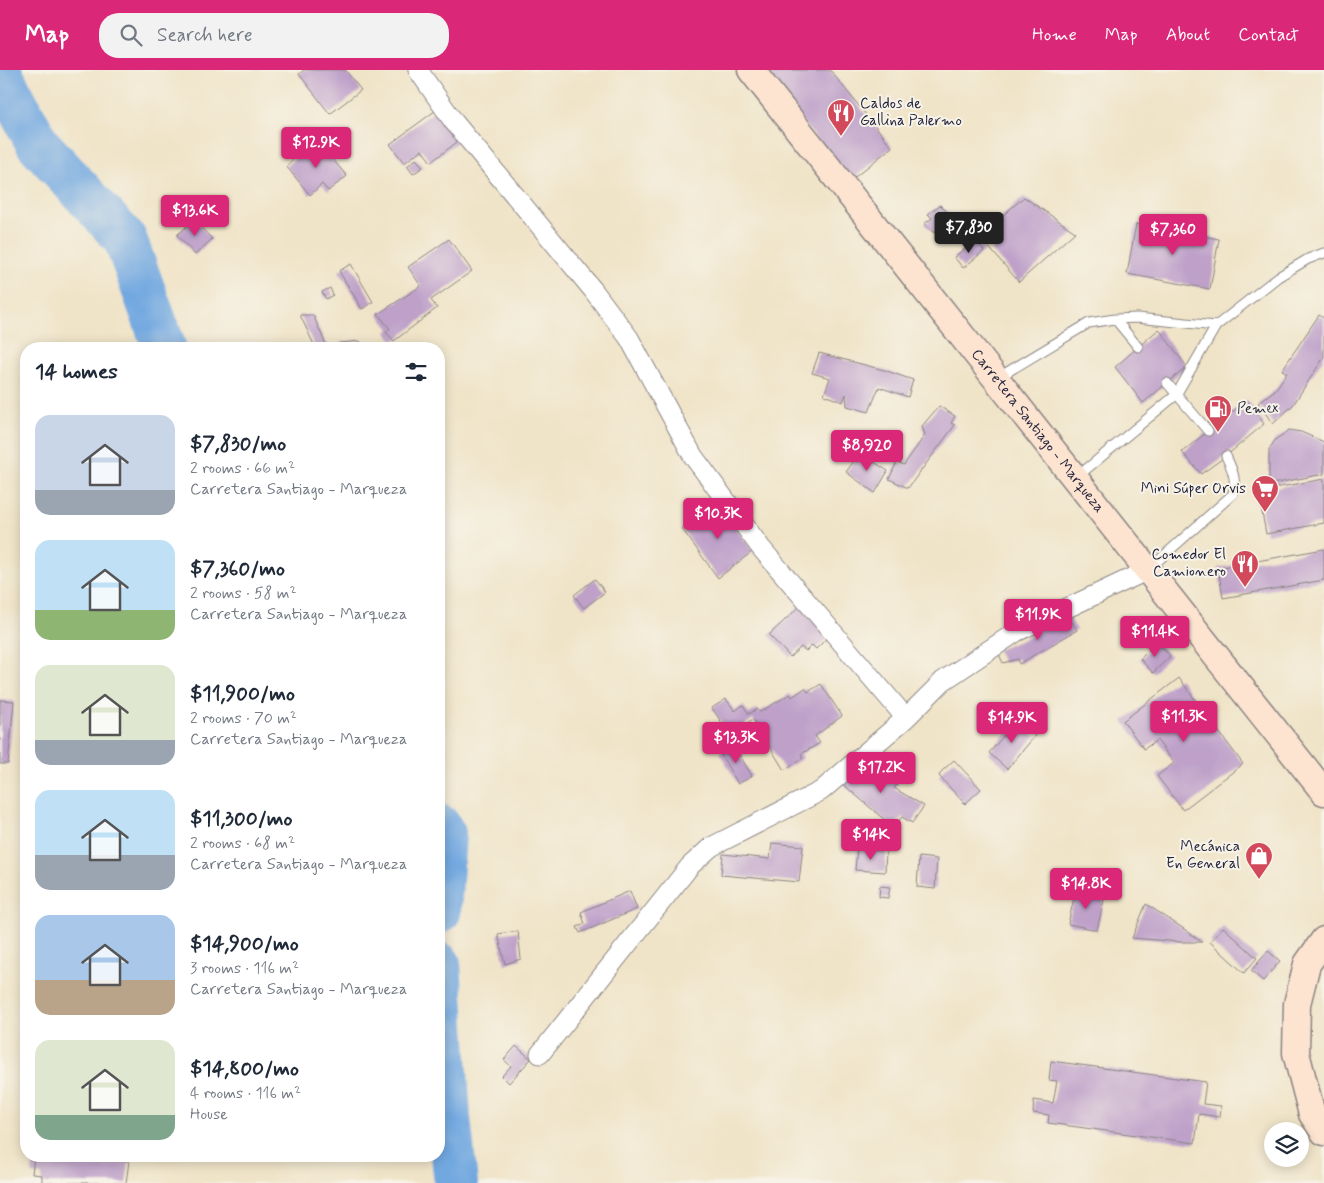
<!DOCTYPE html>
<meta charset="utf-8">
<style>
body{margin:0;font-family:Mynerve,sans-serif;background:#f2f2f3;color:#1f2937;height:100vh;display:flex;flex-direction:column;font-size:19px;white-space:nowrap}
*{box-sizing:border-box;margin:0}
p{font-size:16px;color:#747a83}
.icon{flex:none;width:28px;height:28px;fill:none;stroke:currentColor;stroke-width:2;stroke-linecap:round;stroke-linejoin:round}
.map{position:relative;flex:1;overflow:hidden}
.sheet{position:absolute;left:20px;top:272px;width:425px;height:820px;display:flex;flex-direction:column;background:#fff;border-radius:20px;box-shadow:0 2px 12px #0003}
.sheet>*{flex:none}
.buttons{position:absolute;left:1264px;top:1052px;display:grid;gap:10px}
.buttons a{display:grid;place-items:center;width:45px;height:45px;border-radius:50%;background:#fff;box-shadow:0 2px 12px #0003;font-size:25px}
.price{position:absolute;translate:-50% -42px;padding:0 11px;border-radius:5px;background:#db2777;color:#fff;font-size:16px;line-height:32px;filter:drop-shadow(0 1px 2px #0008)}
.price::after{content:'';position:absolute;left:50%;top:30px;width:15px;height:11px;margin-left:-8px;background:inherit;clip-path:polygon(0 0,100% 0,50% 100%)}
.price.selected{background:#222;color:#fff}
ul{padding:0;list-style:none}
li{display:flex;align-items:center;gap:15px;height:125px;padding:0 15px}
li span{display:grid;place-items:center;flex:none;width:140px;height:100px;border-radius:15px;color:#555}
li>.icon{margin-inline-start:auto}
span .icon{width:60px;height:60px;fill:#fffc;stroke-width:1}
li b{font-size:21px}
h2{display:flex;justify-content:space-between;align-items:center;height:60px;padding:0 15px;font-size:21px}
header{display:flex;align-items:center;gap:30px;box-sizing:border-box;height:70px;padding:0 25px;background:#db2777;color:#fff}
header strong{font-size:24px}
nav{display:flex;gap:28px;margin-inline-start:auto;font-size:18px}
.search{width:350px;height:45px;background:#f2f2f3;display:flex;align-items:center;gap:12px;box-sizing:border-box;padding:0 18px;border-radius:20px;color:#747a83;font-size:19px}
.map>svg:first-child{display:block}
</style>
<header>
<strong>Map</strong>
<div class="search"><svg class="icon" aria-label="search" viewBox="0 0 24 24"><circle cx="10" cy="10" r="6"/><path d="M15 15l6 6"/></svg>Search here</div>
<nav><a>Home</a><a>Map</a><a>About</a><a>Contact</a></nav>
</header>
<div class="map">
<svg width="1324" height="1113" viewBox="0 0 1324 1113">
<rect width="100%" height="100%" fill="#f7f3e8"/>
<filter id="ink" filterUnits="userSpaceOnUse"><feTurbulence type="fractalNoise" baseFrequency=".02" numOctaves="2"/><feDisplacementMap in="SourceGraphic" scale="10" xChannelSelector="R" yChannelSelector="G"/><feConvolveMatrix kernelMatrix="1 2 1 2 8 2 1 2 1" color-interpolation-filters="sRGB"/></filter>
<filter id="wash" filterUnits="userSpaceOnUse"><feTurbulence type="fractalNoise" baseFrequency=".0096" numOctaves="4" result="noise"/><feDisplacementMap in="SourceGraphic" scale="20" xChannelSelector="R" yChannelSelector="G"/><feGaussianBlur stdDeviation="1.12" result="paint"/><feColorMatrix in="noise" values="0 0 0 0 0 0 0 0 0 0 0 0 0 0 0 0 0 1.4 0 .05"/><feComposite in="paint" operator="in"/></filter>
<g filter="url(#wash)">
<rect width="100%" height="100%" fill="#f0e4c8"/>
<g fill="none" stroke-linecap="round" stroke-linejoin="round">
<path stroke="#72a8e0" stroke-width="44" d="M0 3 38 74 125 169 165 279
M439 756 444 764 439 842
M439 894 449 1048 456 1113"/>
</g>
<g id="blocks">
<path fill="#bea0c9" d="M304 0H345L361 20 330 44 299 4Z
M761 0H830L892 77 850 111Z
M439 38 461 69 431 92 422 80 404 93 390 74Z
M316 70 347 106 328 121 322 114 310 125 286 96Z
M416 89 423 97 413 104 407 96Z
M1024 127 1075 162 1019 212 979 166Z
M940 135 954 148 946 161 942 157 934 163 924 154 932 148 928 144Z
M194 150 212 169 195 185 177 165Z
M1136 154 1219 169 1210 219 1127 204Z
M449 169 472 201 431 230 437 238 394 271 386 262 390 259 378 244 421 216 408 197Z
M976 170 984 181 963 198 954 187Z
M351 194 373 232 362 239 339 201Z
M330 218 333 225 326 229 322 222Z
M300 245H313L328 279H316Z
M1319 245 1324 248V287L1293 335 1273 354 1258 333 1275 320 1287 303 1282 300Z
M1159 259 1187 297 1143 333 1115 297Z
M360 271 363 279H341L339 273Z
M819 283 884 300 913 310 908 327 879 317 869 342 847 336 846 324 843 332 824 325 830 308 812 303Z
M1247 330 1264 354 1226 386 1201 404 1182 382Z
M939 336 955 346 951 353 955 355 908 418 889 409 897 392 904 395 925 365 922 356Z
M1289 360 1301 362 1324 372V404L1272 414 1269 409V380L1275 370Z
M860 383 888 401 875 423 846 402Z
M1324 409V453L1266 464 1258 421Z
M717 432 753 481 718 508 682 459Z
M1324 479V510L1223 528 1218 498Z
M595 509 605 522 584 538 574 525Z
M801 535 830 565 816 579 812 575 806 581 801 577 790 587 769 565Z
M1067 544 1077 560 1019 594 1018 589 1003 593 997 580 1029 567Z
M1157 572 1170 586 1153 603 1140 589Z
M1179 608 1243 694 1183 740 1157 706 1174 693 1157 670 1144 679 1123 651Z
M821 614 842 646 815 666 820 673 801 684 803 688 784 700 753 649 730 665 712 638 726 629 735 641 743 635 749 644 757 639 760 642 790 624 792 627 805 618 808 622Z
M0 630 14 631 8 694H0Z
M1017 650 1035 666 1007 699 989 683Z
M733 674 752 706 738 714 720 683Z
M867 690 899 712 894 718 924 736 912 753 902 747 893 757 838 710Z
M954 690 981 719 965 734 939 706 942 701Z
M772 773 803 776 799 812 721 805 723 784 770 789Z
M857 779 886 781 885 802 855 800Z
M919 787 937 789 935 819 917 817Z
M880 816 890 817 888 828 879 827Z
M1076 819 1105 826 1097 860 1068 854Z
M630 821 637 839 580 863 577 857 585 854 581 842Z
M1146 834 1184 859 1202 872H1180L1132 868Z
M1223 857 1257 888 1244 903 1210 872Z
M518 861 521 889 505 894 498 864Z
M1268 881 1280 891 1263 911 1251 901Z
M516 976 531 989 509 1013 502 1006 511 996 504 990Z
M1051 991 1206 1012 1203 1034 1221 1036 1220 1047 1199 1044 1195 1073 1048 1053 1049 1045 1033 1043 1034 1030 1053 1033 1057 1011 1049 1010Z
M34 1086H83L129 1091 126 1113H42V1105L32 1104Z"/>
</g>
</g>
<g filter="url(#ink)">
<use href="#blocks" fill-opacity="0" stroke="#898382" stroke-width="1"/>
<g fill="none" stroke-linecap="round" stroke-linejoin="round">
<defs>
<path id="lane" d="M1115 249 1137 248 1216 256
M999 307 1089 253 1115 249 1138 277
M1167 313 1208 361
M1078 406 1176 325 1216 256 1278 207 1308 189 1324 183
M1150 498 1233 424C1237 409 1232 399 1226 386"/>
<path id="street" d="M418 0 454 52 593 220 629 268 693 386 761 478 906 648
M540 984 690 796 711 777 821 721 906 648 943 611 1016 562 1148 500"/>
<g id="secondary">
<path id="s1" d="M751 0 1324 722"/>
<path d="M1324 870 1307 894 1297 934 1296 983 1312 1044 1324 1062"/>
</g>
</defs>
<use href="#lane" stroke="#898382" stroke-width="11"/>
<use href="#street" stroke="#898382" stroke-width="21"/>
<use href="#secondary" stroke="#898382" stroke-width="29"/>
<use href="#lane" stroke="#fff" stroke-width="9"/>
<use href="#street" stroke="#fff" stroke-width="19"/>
<use href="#secondary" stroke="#fde4d1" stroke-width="26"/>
</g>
</g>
<defs>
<symbol id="restaurant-pin" viewBox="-11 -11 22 30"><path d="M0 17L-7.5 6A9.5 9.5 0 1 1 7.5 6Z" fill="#d1495b" stroke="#f7f3e8"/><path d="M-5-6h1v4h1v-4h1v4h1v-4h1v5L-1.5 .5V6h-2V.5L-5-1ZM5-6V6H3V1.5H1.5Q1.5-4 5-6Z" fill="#fff"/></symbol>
<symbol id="fuel-pin" viewBox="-11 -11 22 30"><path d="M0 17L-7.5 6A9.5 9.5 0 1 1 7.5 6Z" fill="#d1495b" stroke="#f7f3e8"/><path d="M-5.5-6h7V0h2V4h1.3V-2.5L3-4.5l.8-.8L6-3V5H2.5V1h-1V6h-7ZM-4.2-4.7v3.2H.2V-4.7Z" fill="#fff"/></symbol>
<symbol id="supermarket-pin" viewBox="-11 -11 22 30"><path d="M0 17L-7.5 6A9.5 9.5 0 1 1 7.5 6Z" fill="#d1495b" stroke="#f7f3e8"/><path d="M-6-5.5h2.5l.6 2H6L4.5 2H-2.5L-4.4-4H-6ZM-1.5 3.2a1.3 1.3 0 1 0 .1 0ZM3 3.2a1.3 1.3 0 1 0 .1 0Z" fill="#fff"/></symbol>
<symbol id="shop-pin" viewBox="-11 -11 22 30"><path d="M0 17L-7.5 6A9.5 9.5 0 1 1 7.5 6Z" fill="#d1495b" stroke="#f7f3e8"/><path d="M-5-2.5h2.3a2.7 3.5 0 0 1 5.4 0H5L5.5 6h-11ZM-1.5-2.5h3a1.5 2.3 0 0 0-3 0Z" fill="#fff"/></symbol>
</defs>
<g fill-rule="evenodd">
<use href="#restaurant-pin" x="825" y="27" width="32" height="43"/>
<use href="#fuel-pin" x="1202" y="323" width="32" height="43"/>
<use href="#supermarket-pin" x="1249" y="403" width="32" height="43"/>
<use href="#restaurant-pin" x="1229" y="478" width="32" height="43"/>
<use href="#shop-pin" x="1243" y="770" width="32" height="43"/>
</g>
<g text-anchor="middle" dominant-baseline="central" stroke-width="4" stroke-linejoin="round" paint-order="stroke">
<g font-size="15" fill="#22223b" stroke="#f7f3e8" text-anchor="end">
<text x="860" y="34" text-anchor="start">Caldos de<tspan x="860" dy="17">Gallina Palermo</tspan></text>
<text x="1237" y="339" text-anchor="start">Pemex</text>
<text x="1246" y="419">Mini Súper Orvis</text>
<text x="1226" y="485">Comedor El<tspan x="1226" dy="17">Camionero</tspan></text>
<text x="1240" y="777">Mecánica<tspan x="1240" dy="17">En General</tspan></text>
</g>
<g font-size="15" fill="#22223b" stroke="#f7f3e8">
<text stroke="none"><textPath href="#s1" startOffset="461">Carretera Santiago - Marqueza</textPath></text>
</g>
</g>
</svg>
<div class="buttons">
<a><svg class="icon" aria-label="layers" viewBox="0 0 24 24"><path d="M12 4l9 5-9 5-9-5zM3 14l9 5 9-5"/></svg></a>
</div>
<b class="price" style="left:316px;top:99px">$12.9K</b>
<b class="price" style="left:195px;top:167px">$13.6K</b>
<b class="price selected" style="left:969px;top:184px">$7,830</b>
<b class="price" style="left:1173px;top:186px">$7,360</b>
<b class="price" style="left:867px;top:402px">$8,920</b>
<b class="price" style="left:718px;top:470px">$10.3K</b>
<b class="price" style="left:1038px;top:571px">$11.9K</b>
<b class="price" style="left:1155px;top:588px">$11.4K</b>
<b class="price" style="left:1184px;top:673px">$11.3K</b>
<b class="price" style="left:1012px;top:674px">$14.9K</b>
<b class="price" style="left:736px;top:694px">$13.3K</b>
<b class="price" style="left:881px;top:724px">$17.2K</b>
<b class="price" style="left:871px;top:791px">$14K</b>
<b class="price" style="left:1086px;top:840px">$14.8K</b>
<section class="sheet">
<h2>14 homes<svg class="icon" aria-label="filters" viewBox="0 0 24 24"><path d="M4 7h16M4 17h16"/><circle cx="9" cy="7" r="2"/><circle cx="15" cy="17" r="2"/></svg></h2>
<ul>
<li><span style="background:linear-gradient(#c9d6e8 75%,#9aa5b1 0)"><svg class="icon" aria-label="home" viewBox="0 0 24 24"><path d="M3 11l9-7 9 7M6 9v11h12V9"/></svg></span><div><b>$7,830/mo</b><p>2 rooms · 66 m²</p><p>Carretera Santiago - Marqueza</p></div></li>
<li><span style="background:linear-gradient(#bfe0f5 70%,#8fb573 0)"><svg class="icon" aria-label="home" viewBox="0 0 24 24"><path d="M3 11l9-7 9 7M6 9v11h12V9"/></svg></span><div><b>$7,360/mo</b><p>2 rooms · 58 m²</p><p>Carretera Santiago - Marqueza</p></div></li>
<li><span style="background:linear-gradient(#dfe7d0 75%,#9aa5b1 0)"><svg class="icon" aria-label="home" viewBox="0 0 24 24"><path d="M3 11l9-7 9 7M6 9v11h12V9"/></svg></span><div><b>$11,900/mo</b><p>2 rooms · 70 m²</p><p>Carretera Santiago - Marqueza</p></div></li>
<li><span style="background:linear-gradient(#bfe0f5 65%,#9aa5b1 0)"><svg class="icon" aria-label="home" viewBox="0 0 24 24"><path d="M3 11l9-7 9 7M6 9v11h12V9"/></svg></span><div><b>$11,300/mo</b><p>2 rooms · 68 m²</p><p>Carretera Santiago - Marqueza</p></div></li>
<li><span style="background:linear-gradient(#a9c7e8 65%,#b9a48a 0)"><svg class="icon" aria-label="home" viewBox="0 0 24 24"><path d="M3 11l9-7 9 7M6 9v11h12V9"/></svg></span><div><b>$14,900/mo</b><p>3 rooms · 116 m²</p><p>Carretera Santiago - Marqueza</p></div></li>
<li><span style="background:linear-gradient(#dfe7d0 75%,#7fa58c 0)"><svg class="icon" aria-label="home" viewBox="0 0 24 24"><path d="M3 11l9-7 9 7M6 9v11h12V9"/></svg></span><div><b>$14,800/mo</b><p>4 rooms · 116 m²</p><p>House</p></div></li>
</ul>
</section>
</div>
